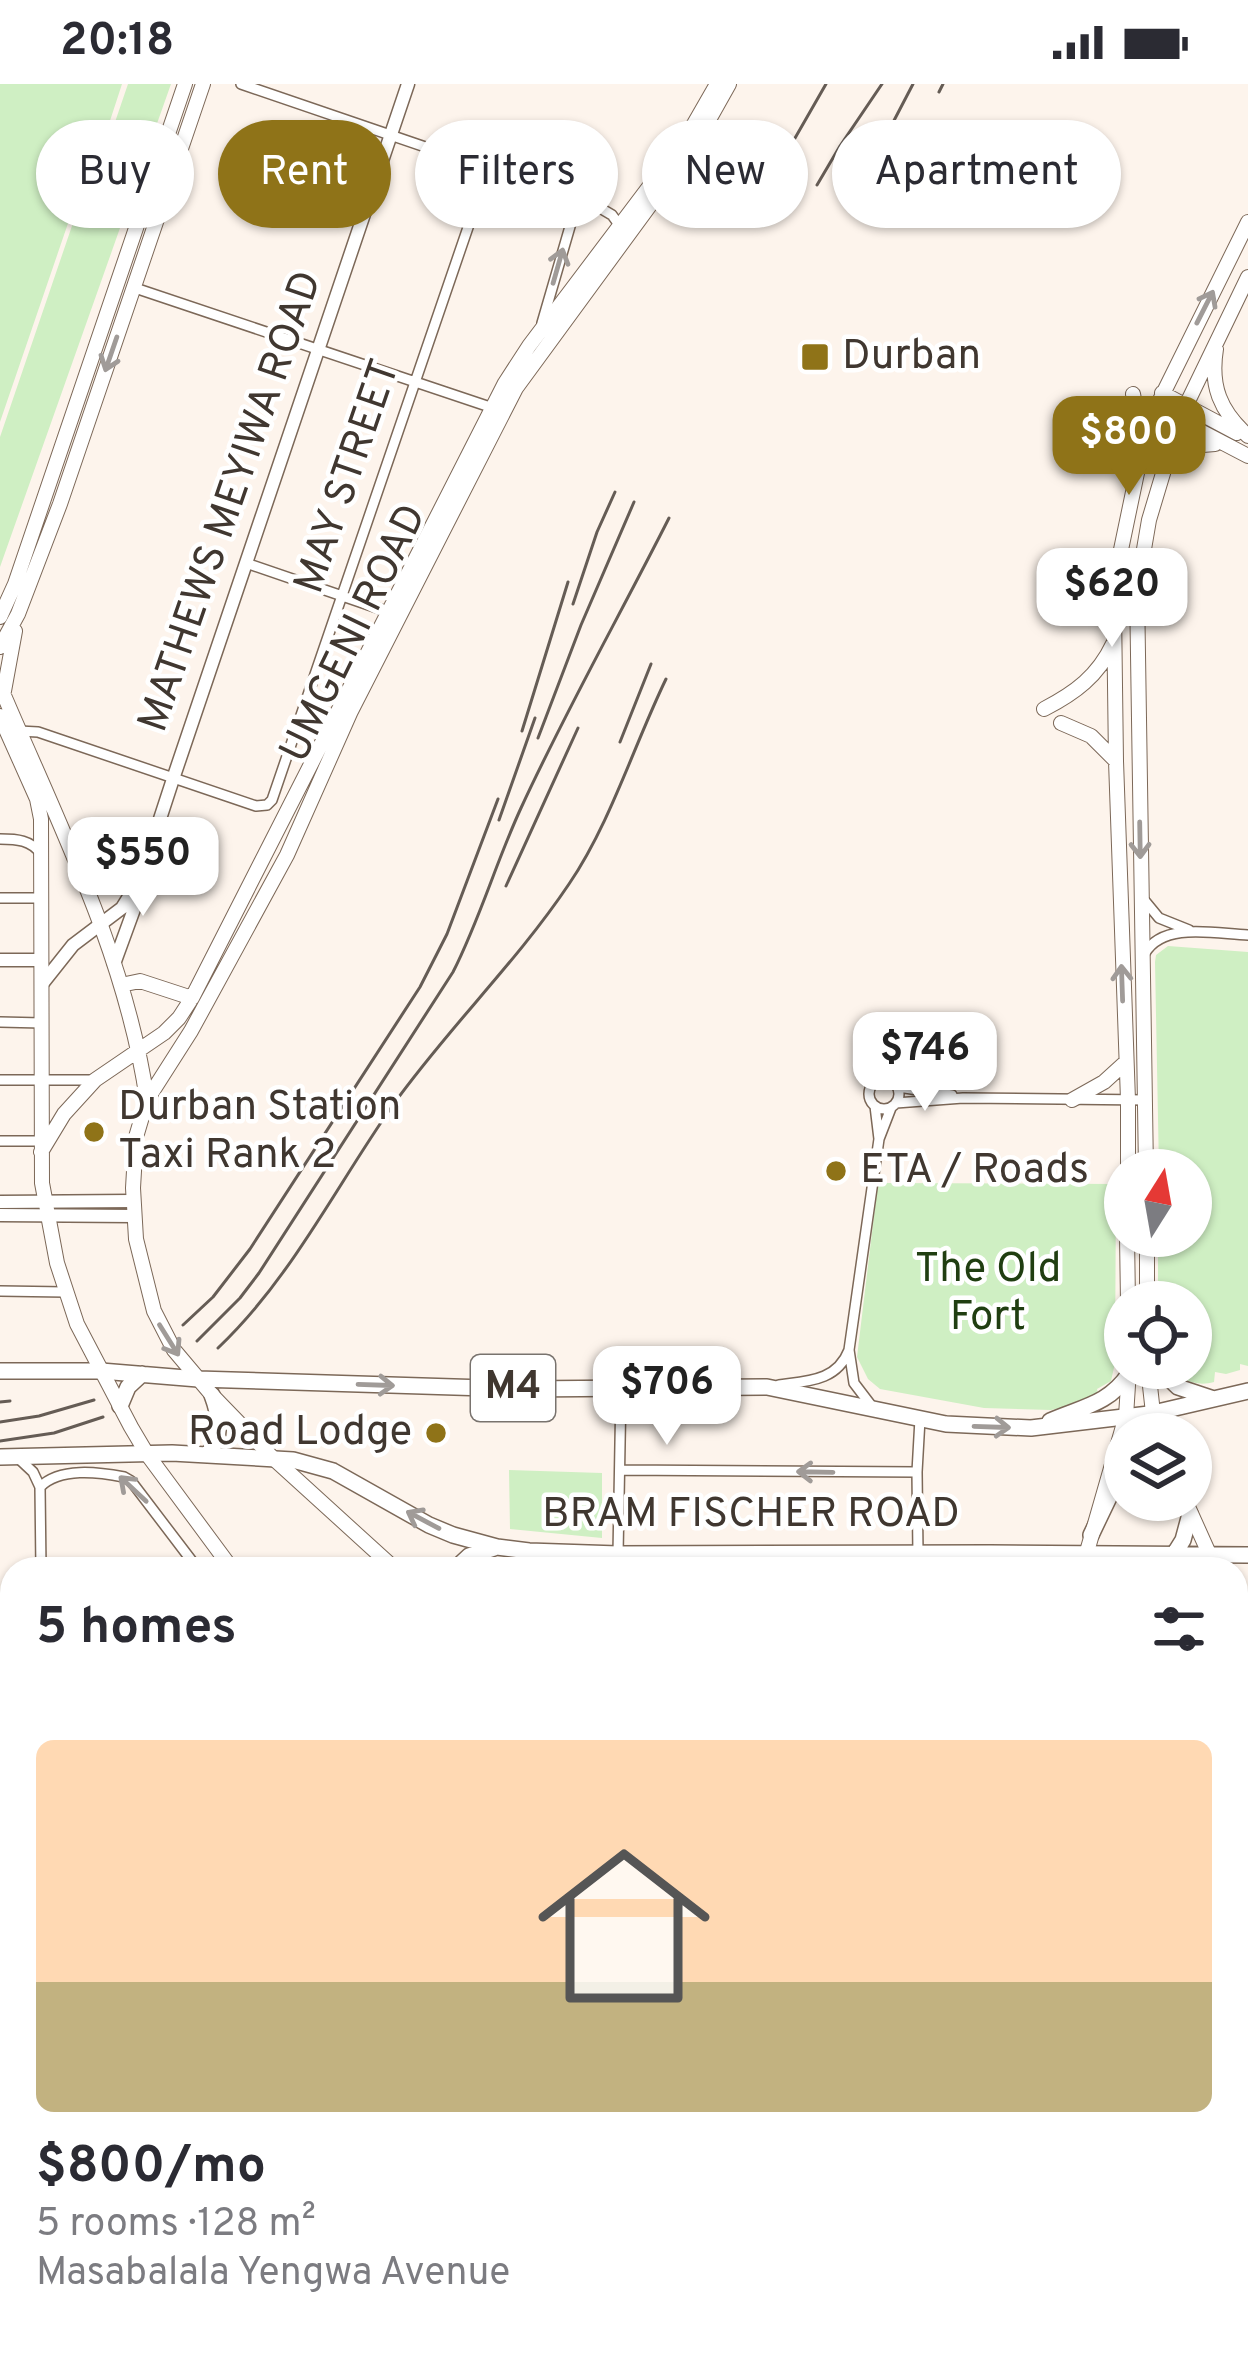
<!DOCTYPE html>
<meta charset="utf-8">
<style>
body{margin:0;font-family:Overpass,sans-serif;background:#f7f7f7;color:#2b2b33;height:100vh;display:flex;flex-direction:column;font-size:45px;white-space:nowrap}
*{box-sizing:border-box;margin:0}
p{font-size:39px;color:#7c7c81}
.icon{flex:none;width:66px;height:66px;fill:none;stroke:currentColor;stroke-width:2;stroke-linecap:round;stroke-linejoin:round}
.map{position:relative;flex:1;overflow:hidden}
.drawer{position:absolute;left:0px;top:1473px;width:1248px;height:804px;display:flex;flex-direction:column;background:#fff;border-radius:36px 36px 0 0;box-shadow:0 3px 9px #0004}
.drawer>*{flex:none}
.hud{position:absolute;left:36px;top:36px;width:1176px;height:108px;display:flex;gap:24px}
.needle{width:78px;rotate:11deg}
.controls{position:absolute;left:1104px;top:1065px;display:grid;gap:24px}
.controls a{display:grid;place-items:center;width:108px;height:108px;border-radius:50%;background:#fff;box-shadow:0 3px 9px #0004;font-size:60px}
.price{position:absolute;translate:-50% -102px;padding:0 27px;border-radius:24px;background:#fff;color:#222;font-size:39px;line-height:78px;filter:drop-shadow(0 3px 6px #0008)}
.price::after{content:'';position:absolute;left:50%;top:72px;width:36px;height:27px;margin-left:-18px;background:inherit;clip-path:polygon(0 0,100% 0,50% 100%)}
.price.selected{background:#8f7318;color:#fff}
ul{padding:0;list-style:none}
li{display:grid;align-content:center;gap:24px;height:636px;padding:0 36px}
li span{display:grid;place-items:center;height:372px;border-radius:18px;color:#555}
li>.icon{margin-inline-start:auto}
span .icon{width:216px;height:216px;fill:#fffc;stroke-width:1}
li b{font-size:51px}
h2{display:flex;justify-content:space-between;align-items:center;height:144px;padding:0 36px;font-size:51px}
.pill{padding:0 42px;border-radius:54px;background:#fff;box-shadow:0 3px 9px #0004;font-size:42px;line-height:108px}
.pill.selected{background:#8f7318;color:#fff}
.status{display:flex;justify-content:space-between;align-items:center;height:84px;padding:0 60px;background:#fff;direction:ltr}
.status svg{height:33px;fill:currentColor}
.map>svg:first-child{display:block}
</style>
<div class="status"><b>20:18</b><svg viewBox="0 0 49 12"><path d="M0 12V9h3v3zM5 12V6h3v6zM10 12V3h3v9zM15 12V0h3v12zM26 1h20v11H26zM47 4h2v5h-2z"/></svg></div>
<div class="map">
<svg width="1248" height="2277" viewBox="0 0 1248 2277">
<rect width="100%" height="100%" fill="#fdf4ec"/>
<path fill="#cfefc3" d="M0 0H122L107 46 89 78 0 338Z
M128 0H171L0 483V353L89 92 94 82H100Z
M1168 862 1248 868V1282L1240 1280V1286L1226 1290 1215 1288 1214 1298C1196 1303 1182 1296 1169 1284H1191V1218H1158V1152H1191V1086H1159L1155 878 1156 871Z
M878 1099 1116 1100 1115 1279 1111 1297 1097 1305 1099 1315 1051 1326 984 1324 880 1305 868 1295 857 1273Z
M509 1386 602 1389V1454L510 1445Z"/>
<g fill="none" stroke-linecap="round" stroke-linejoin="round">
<path stroke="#d7cec6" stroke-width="8" stroke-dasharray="8 4" stroke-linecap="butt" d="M31 2277V2265"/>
<defs>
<path id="pedestrian" d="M356 2265V2277
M584 2265 585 2277
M762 2265V2277
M129 2277V2265
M428 2277V2265
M508 2277V2265"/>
<path id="minor" d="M241 0 595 121 612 131 620 142
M141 206 493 324
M542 239 578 115
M246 479 389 528
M19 647 38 648 256 722 267 721 272 716 488 85
M0 755C17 755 31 756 41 770
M0 814H41
M1145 817 1159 834 1189 846
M1145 869C1164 837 1217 850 1248 851
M0 938 42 939
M869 1010a15 15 0 1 1 30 0a15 15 0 1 1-30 0Z
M0 996H95
M898 1003 952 1011
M896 1019 963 1014 1146 1016
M879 1055 891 1024
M0 1057H41
M0 1207 65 1208
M779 1301C808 1297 837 1297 849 1266
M870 1320 854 1299 849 1266 879 1055 875 1022
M17 1373 33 1388 40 1403 41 1485
M620 1386 917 1388
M40 1403C60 1383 98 1388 124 1393L131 1397 198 1485
M618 1470 621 1305
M918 1470 917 1388 920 1335
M0 1537H12"/>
<path id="tertiary" d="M0 876H41
M114 880 137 817 142 790 173 695 408 0
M42 900 73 861 122 824 135 803
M0 1118 133 1117
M0 1131 134 1132
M0 1697H12
M0 1861H12"/>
<path id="secondary" d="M1216 265C1210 302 1220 327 1248 352
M1162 309 1237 349
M1133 310 1142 358
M1156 324 1248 372
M1166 380 1190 362 1215 360
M0 533 15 500 185 0
M0 563 18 530 60 420 203 0
M0 602C57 737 126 870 147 1016
M4 607 15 547
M1044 625C1075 609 1098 592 1113 560
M0 632 37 715 41 735 42 1099 57 1179 77 1240 131 1343 147 1370 232 1485
M1061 639 1091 652 1116 677
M121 901 140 897 192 914
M1072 1016 1104 998 1126 978
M41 1068 64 1030 95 996 164 949 179 934 192 914 505 299 529 262 686 54 717 0
M1128 1086V1016L1116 677 1114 526 1118 480 1142 365 1156 324 1248 138
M1146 1086 1137 506 1149 436 1179 336 1248 193
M1127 1152 1128 1218
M1147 1152V1218
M1148 1284 1153 1329 1160 1350
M1185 1416 1216 1485
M395 1485 273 1374 212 1311 174 1266 154 1227 136 1155 133 1104 136 1053 147 1016 191 947 287 771 351 627 516 304 697 57 729 0
M1082 1485 1126 1332 1129 1286
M1236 1526 1248 1551
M0 2239 12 2238
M1236 2250H1248
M1060 2265 1061 2277
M279 2277V2265
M647 2277V2265"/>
<path id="primary" d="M0 2016H12
M1236 2026H1248
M0 2082 12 2083
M1236 2090H1248"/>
<path id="trunk" d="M1158 1284 1178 1303 1211 1314
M0 1287H101L198 1295 520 1305 767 1303 946 1340 1031 1344 1149 1330 1248 1307
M120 1322 128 1303 142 1290
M1050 1337C1082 1323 1109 1320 1129 1290
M207 1371C223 1353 220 1332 212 1311
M0 1373 172 1369 293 1376 333 1387 429 1441 453 1451 497 1463 529 1467 618 1470 990 1469 1248 1471
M1091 1451 1125 1380
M1173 1472 1183 1456 1190 1430
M455 1485 469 1472 494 1464
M1245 1544 1248 1534"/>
</defs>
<use href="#pedestrian" stroke="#7c6858" stroke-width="10"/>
<use href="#minor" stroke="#7c6858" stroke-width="12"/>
<use href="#tertiary" stroke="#7c6858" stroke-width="15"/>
<use href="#secondary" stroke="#7c6858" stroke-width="16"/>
<use href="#primary" stroke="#7c6858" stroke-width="18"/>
<use href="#trunk" stroke="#7c6858" stroke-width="18"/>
<use href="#pedestrian" stroke="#fff" stroke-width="8"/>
<use href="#minor" stroke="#fff" stroke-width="9"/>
<use href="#tertiary" stroke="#fff" stroke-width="12"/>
<use href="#secondary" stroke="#fff" stroke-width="14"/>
<use href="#primary" stroke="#fff" stroke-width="15"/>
<use href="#trunk" stroke="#fff" stroke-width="15"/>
<path stroke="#655c55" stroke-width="3" d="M939 8 943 0
M779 82 826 0
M817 101 840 62 882 0
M851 119 913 0
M573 520 597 448 615 408
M522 647 568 498
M538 654 581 541 634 418
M620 658 651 580
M499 736 535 634
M506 802 578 644
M183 1241 213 1213 250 1165 420 903 447 850 498 715
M197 1257 240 1214 259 1189 453 888C480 835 496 778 521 724 566 626 620 531 669 434
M218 1264C291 1195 336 1102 393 1021 448 944 516 879 569 800 610 740 634 661 666 595
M0 1318 10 1317
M0 1338 39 1332 94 1316
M0 1357 54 1349 103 1333"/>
</g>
<defs><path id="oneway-shaft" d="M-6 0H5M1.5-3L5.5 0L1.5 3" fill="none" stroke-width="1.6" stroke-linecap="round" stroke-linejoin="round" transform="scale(3)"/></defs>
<g stroke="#a09b98">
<use href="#oneway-shaft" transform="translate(558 182) rotate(-74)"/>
<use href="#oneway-shaft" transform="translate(1205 223) rotate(-63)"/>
<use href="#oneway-shaft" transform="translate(111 270) rotate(109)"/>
<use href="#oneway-shaft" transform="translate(1140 756) rotate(89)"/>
<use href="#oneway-shaft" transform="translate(1122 899) rotate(-92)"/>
<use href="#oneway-shaft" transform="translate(169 1256) rotate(58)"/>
<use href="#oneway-shaft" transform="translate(376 1301) rotate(2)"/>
<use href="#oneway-shaft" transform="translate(992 1343) rotate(2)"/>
<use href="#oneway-shaft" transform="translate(815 1388) rotate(-179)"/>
<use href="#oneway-shaft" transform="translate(133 1405) rotate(-137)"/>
<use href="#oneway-shaft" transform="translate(423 1436) rotate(-152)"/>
</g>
<g fill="#8f7318" stroke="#fff" stroke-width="4.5">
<rect x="800" y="258" width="30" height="30" rx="6"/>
<circle cx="94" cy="1048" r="12"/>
<circle cx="836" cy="1087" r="12"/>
<circle cx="436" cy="1349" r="12"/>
</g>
<g text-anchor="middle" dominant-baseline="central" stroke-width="9" stroke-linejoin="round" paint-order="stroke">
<rect fill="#fff" stroke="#79736e" stroke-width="3" x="471" y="1271" width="84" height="66" rx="9"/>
<g font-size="39" font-weight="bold" fill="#403730">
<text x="513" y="1304">M4</text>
</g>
<g font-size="42" fill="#403730" stroke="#fff" text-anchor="start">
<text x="842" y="273">Durban</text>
<text x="118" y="1024">Durban Station<tspan x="118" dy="48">Taxi Rank 2</tspan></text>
<text x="860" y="1087">ETA / Roads</text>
<text x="412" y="1349" text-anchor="end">Road Lodge</text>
</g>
<g font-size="42" fill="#403730" stroke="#fff">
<text transform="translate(349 393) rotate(-71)">MAY STREET</text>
<text transform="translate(232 418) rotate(-71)">MATHEWS MEYIWA ROAD</text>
<text transform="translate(355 550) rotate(-64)">UMGENI ROAD</text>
<text x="751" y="1431">BRAM FISCHER ROAD</text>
</g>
<g font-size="42" fill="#203e11" stroke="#fff">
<text x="988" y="1186">The Old<tspan x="988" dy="48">Fort</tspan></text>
</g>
</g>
</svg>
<div class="controls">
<a><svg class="needle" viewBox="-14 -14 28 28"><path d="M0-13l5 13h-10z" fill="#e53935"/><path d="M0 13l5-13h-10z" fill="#7c7c81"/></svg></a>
<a><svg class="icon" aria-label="locate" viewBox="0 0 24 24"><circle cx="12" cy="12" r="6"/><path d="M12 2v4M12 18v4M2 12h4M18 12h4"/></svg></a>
<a><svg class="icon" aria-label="layers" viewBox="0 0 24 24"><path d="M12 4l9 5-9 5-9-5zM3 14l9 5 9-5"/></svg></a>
</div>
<b class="price selected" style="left:1129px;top:414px">$800</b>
<b class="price" style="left:1112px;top:566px">$620</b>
<b class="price" style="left:143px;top:835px">$550</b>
<b class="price" style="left:925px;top:1030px">$746</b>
<b class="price" style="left:667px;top:1364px">$706</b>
<div class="hud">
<a class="pill">Buy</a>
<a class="pill selected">Rent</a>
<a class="pill">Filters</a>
<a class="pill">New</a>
<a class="pill">Apartment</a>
</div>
<section class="drawer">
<h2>5 homes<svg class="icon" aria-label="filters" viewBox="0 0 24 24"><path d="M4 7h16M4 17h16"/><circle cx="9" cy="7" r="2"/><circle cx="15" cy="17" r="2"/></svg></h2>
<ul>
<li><span style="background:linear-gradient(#ffd9b3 65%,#c2b280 0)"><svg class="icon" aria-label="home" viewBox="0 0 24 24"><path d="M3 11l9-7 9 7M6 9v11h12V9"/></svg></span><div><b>$800/mo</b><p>5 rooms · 128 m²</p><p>Masabalala Yengwa Avenue</p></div></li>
</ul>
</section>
</div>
